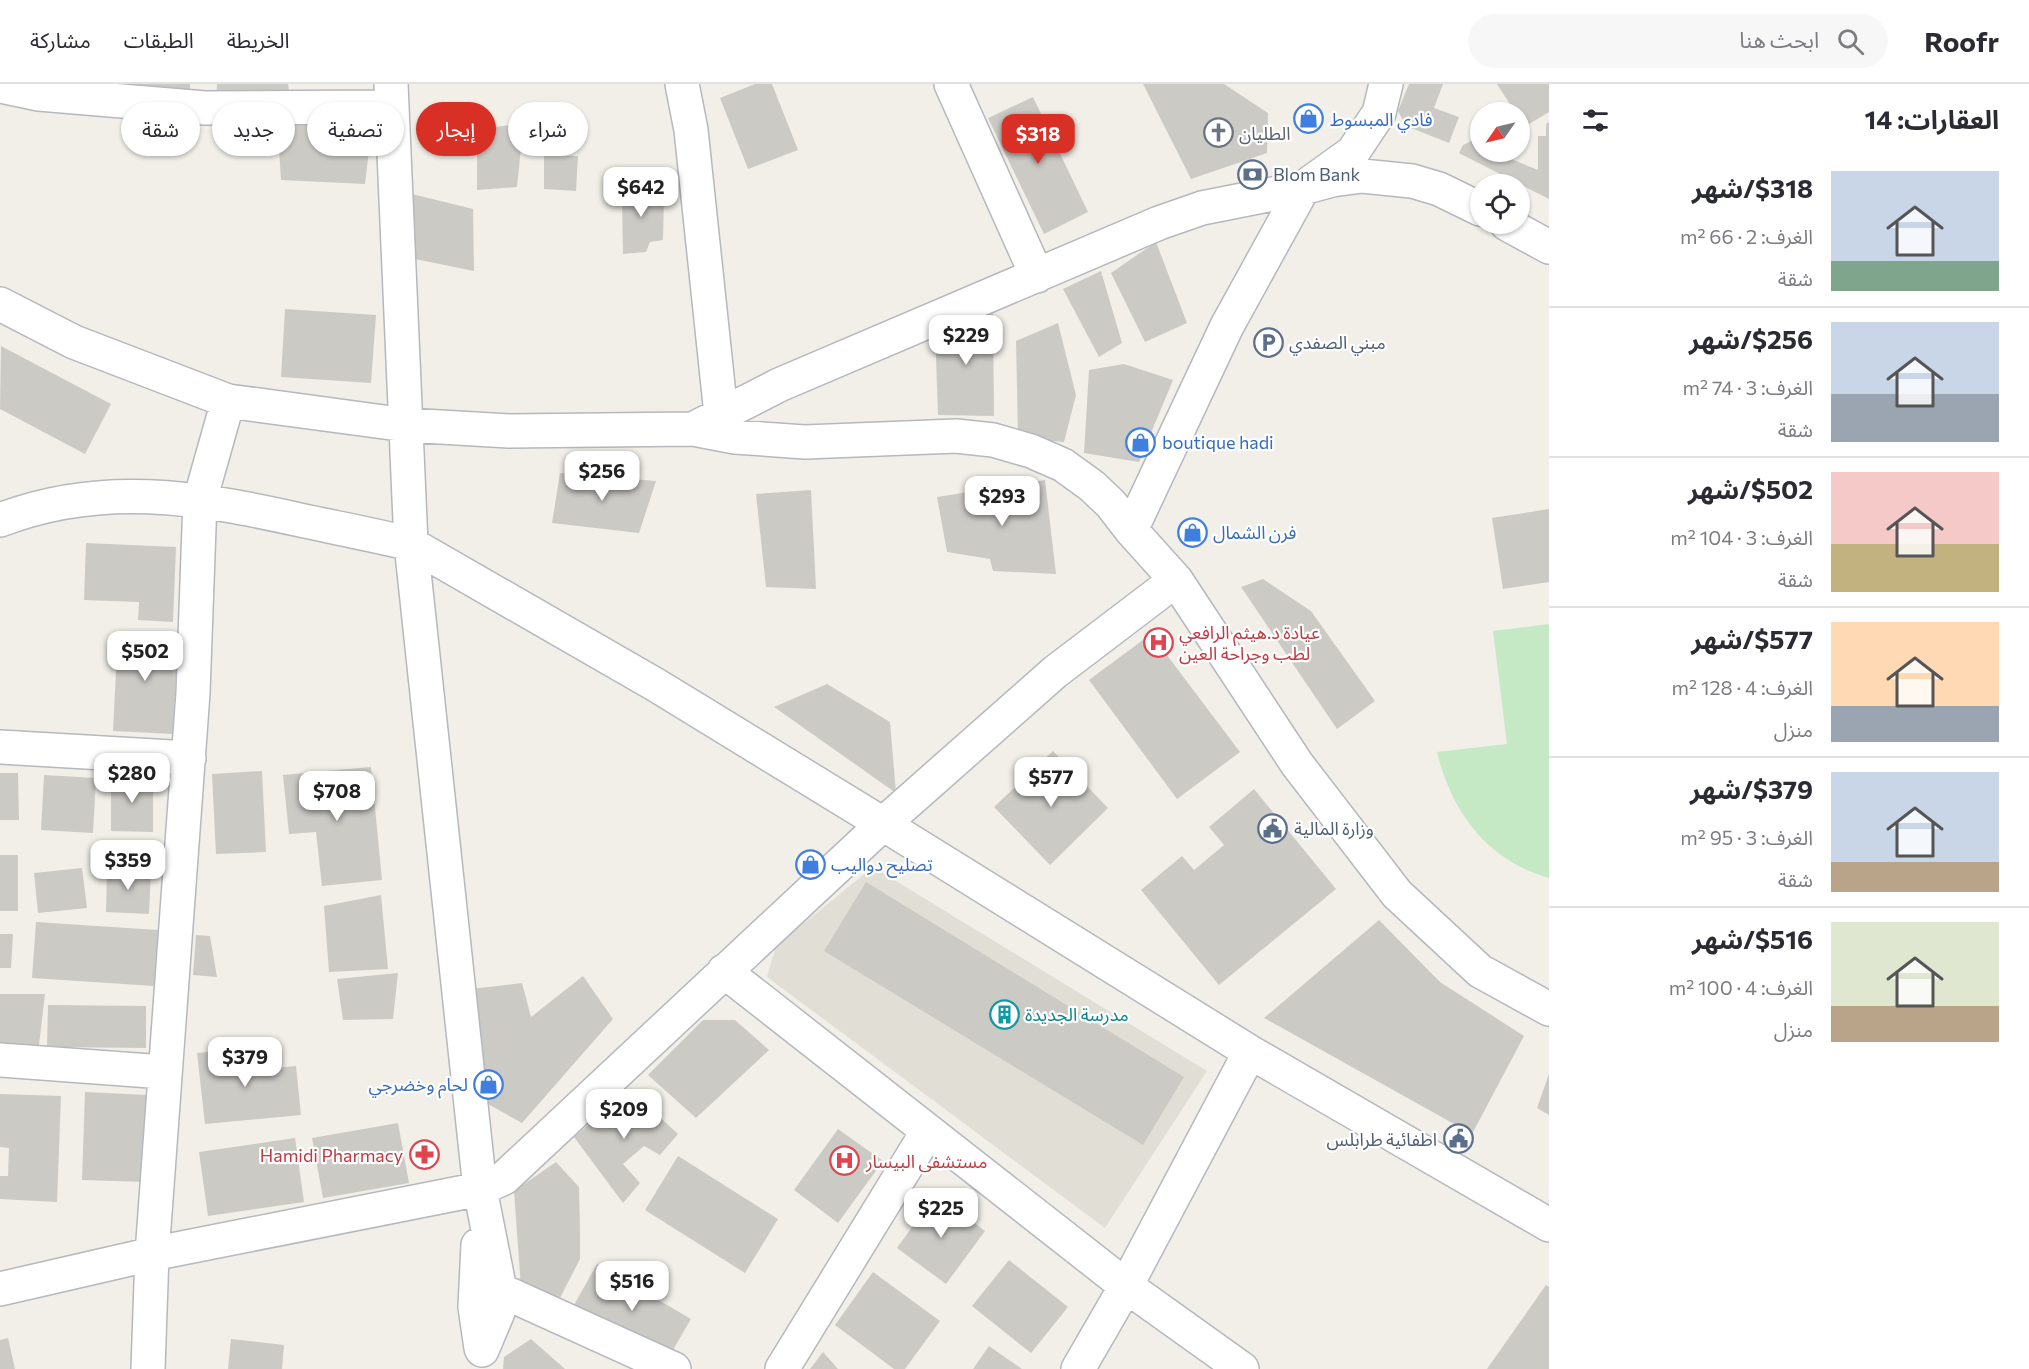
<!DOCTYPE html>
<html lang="ar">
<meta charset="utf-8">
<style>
body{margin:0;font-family:Commissioner,"Noto Sans Arabic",sans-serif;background:#f7f7f7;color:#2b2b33;direction:rtl;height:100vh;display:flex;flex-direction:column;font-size:22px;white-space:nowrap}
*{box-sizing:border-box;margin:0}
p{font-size:20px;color:#7c7c81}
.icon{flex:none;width:33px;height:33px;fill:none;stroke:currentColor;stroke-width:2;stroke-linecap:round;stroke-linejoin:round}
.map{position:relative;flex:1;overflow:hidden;direction:ltr}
.details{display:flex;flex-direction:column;background:#fff;width:480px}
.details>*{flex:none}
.top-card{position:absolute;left:18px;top:18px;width:570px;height:54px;direction:rtl;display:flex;gap:12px}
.needle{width:39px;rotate:236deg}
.tools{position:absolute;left:1470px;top:18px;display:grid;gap:12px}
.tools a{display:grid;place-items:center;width:60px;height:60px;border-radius:50%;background:#fff;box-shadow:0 2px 4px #0004;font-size:30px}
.price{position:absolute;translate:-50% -51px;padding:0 14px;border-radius:12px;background:#fff;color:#222;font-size:20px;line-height:39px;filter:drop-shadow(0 2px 3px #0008)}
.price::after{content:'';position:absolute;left:50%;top:36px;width:18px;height:14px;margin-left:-9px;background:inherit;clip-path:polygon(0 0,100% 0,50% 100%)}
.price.active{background:#d93025;color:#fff}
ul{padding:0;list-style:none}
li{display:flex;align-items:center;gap:18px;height:150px;padding:0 30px}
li+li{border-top:2px solid #e1e1e2}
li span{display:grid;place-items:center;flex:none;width:168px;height:120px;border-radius:0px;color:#555}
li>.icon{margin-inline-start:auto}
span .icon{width:72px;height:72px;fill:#fffc;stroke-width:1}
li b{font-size:26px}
h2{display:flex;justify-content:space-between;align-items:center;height:72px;padding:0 30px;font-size:26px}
.chip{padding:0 21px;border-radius:27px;background:#fff;box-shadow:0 2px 4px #0004;font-size:21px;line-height:54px}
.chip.active{background:#d93025;color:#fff}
header{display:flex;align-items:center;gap:36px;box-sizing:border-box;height:84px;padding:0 30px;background:#fff;border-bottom:2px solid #e1e1e2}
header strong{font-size:28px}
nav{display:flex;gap:33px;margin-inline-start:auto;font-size:21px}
.search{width:420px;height:54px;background:#f7f7f7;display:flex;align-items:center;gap:15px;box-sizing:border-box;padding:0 21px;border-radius:33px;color:#7c7c81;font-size:22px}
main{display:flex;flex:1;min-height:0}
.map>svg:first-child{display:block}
</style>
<header>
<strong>Roofr</strong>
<div class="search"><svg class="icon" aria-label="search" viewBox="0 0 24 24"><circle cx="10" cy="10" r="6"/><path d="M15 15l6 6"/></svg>ابحث هنا</div>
<nav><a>الخريطة</a><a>الطبقات</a><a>مشاركة</a></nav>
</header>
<main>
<section class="details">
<h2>العقارات: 14<svg class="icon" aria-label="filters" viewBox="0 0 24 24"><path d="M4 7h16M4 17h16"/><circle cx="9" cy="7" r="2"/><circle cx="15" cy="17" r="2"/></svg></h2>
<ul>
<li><span style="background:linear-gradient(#c9d6e8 75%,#7fa58c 0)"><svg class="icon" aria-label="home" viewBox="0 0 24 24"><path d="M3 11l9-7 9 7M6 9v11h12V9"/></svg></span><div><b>$318/شهر</b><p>الغرف: 2 · 66 m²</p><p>شقة</p></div></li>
<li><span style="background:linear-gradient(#c9d6e8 60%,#9aa5b1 0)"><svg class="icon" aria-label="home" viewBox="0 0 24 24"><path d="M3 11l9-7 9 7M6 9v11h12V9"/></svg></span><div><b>$256/شهر</b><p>الغرف: 3 · 74 m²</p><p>شقة</p></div></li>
<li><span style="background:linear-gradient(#f6c9c9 60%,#c2b280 0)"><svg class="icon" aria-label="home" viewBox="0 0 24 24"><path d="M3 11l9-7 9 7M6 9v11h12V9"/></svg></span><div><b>$502/شهر</b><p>الغرف: 3 · 104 m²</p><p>شقة</p></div></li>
<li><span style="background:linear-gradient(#ffd9b3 70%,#9aa5b1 0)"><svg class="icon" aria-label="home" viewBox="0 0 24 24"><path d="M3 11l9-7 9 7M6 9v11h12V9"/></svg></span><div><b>$577/شهر</b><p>الغرف: 4 · 128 m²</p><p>منزل</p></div></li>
<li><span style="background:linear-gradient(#c9d6e8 75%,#b9a48a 0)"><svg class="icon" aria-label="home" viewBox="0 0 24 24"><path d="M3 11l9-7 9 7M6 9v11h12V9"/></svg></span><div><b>$379/شهر</b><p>الغرف: 3 · 95 m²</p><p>شقة</p></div></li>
<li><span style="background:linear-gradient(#dfe7d0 70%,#b9a48a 0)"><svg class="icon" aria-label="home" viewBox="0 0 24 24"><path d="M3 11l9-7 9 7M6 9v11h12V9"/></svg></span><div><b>$516/شهر</b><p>الغرف: 4 · 100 m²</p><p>منزل</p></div></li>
</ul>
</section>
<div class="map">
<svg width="1549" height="1285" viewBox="0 0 1549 1285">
<rect width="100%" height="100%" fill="#f1efe8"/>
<path fill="#e1ded6" d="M873 783 1207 987 1105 1144 767 893 776 862Z"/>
<path fill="#c5e8c5" d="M1549 540V794C1487 776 1452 729 1437 668L1507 660 1493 547Z"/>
<path fill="#cccac5" d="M125 0H190V11L125 1Z
M217 0H288L289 7 216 16Z
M755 0H772L798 66 748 85 720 14Z
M1143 0H1224L1268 29 1267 69 1191 95Z
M1409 0H1443L1434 24 1459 33 1449 59 1406 42 1398 27Z
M1497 0H1549V28L1524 43 1520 36V28H1515Z
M1033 13 1088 128 1044 150 988 34Z
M277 34 371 50 365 100 281 96Z
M1549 38V115L1459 69 1463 61 1480 53V68H1494L1538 86V52H1546V40Z
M513 41 521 64 517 103 477 106V45Z
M544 71 578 72 576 107 544 105Z
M624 99H636L639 104 654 105 664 113 663 156 650 158 646 168 623 170 622 118Z
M412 110 473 125 474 187 415 175Z
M1156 158 1187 239 1145 258 1111 189Z
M1101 187 1122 259 1099 273 1063 205Z
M993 221 994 332 938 331 935 245Z
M285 225 376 231 371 299 281 293Z
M1058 239 1076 311 1064 358 1018 354 1016 257Z
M1 262 111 320 85 370 0 325Z
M1124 280 1173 296 1139 378 1084 369 1089 286Z
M560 389 656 397 639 449 552 439Z
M1045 396 1056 490 993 487 990 475 947 468 937 413Z
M811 406 816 505 766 503 756 410Z
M1549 425V498L1503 505 1492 434Z
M86 459 176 463 173 538 138 536 139 518 84 516Z
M1263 495 1311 527 1375 617 1337 645 1241 503Z
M118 547 178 550 173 650 113 647Z
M1151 550 1240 668 1177 715 1089 596Z
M827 600 890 638 896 709 774 623Z
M1053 667 1108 724 1050 781 994 723Z
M371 683 382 796 322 802 316 748 289 750 283 691Z
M262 687 266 768 216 770 212 690Z
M0 689H18L19 736H0Z
M44 691 96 694 93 749 41 746Z
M111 693H153V748L111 747Z
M1254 705 1336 805 1219 901 1141 806 1182 772 1194 786 1224 761 1209 743Z
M0 771H18V827H0Z
M82 784 87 824 38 829 34 789Z
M107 784 151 785 149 830 106 828Z
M866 798 1184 993 1143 1061 824 867Z
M381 811 388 885 329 888 324 822Z
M1379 836 1440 898 1524 952 1472 1050 1264 934Z
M36 838 158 846 154 902 32 894Z
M0 850H13L11 884H0Z
M196 851 210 852 217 893 193 891Z
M398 889 393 935 343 936 337 895Z
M583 892 613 935 522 1039 479 1015 471 905 522 899 531 933Z
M0 910H45L39 961H0Z
M48 921 146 922V964L47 963Z
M703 936H735L769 966 696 1034 648 991Z
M255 964 257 986 296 982 301 1031 205 1040 197 969Z
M1549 990V1031L1537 1024Z
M630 1006 678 1050 660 1071 644 1062 623 1080 640 1099 623 1119 574 1053Z
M85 1008 148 1011 145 1098 82 1096Z
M0 1010 61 1012 57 1118 0 1115V1092H8L9 1064 0 1063Z
M398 1039 409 1099 323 1114 312 1054Z
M838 1045 883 1077 838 1139 794 1106Z
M295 1054 304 1118 208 1132 199 1068Z
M678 1072 778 1135 745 1189 645 1126Z
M556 1078 579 1103 580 1148V1175L559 1216 521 1204 514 1107Z
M936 1110 985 1147 946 1200 897 1164Z
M1009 1176 1068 1223 1031 1269 972 1222Z
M597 1180 691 1235 667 1276 574 1221Z
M873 1188 940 1237 905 1285H894L835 1241Z
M1546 1201 1549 1203V1285H1487Z
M8 1254 15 1285H0V1256Z
M231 1255 284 1261 282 1285H228Z
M531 1255 565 1285H503L504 1273Z
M989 1262 1022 1285H973Z
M823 1268 838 1285H810Z"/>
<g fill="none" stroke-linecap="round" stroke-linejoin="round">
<defs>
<path id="minor" d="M391 0 411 460 480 1105 500 1206 498 1228 482 1266
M682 0 691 46 721 330
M951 0 1037 192
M0 2 39 10 205 24 391 23
M1507 140 1549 163
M0 220 74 258 228 317 406 341 509 347 693 345 735 353 805 358 956 352 993 356 1031 367 1063 381 1092 402 1111 420 1131 446 1176 496 1297 680 1397 810 1480 887 1549 925
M693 345 779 301 1159 139 1202 124 1303 104 1332 96 1362 92 1412 97 1439 105 1480 125
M0 436C101 397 197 413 300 436 337 444 374 451 411 460L656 601 883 740 1250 968 1549 1141
M1131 446 1227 242 1303 104 1353 68 1379 29 1386 0
M0 663 189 674
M724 887 1126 1202 1242 1285
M0 976 164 988
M478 1161 475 1223 481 1264
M0 1205 152 1170 480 1105 504 1094 883 740 1055 588 1176 496
M500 1206 674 1285
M148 1285 152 1170 193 609 200 416 228 317
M782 1285 928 1047
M1078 1285 1126 1202 1250 968"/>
</defs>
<use href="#minor" stroke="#b5b8bc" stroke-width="36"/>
<use href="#minor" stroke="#fff" stroke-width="33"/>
</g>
<defs>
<symbol id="shop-ring" viewBox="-11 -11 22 22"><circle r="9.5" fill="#fff" stroke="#3f7fe0" stroke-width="1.5"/><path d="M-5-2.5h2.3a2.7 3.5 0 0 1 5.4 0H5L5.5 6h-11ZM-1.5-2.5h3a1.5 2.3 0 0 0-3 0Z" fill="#3f7fe0"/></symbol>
<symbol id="church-ring" viewBox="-11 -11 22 22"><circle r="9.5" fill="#fff" stroke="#6b7280" stroke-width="1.5"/><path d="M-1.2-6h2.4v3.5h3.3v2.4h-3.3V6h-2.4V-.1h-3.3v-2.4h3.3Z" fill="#6b7280"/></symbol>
<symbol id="bank-ring" viewBox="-11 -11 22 22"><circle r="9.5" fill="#fff" stroke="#5c6f8a" stroke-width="1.5"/><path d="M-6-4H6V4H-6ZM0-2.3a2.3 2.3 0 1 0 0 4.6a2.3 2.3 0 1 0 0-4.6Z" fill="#5c6f8a"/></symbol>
<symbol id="parking-ring" viewBox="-11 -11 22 22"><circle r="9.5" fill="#fff" stroke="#5c6f8a" stroke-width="1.5"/><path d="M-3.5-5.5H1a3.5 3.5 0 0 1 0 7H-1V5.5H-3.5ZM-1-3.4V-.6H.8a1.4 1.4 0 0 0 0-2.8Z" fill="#5c6f8a"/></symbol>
<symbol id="hospital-ring" viewBox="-11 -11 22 22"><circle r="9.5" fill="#fff" stroke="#e0444e" stroke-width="1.5"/><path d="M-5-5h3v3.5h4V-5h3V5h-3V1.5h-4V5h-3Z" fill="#e0444e"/></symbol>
<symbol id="civic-ring" viewBox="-11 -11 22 22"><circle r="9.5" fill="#fff" stroke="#5c6f8a" stroke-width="1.5"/><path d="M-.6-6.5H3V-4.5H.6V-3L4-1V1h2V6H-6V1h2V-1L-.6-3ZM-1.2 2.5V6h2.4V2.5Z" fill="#5c6f8a"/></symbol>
<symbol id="building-ring" viewBox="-11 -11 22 22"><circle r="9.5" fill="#fff" stroke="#0f9aa8" stroke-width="1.5"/><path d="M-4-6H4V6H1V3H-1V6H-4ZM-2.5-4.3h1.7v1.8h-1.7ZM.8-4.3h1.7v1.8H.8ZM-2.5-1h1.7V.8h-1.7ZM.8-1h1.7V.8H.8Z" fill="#0f9aa8"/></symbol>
<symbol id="pharmacy-ring" viewBox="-11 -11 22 22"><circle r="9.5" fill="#fff" stroke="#e0444e" stroke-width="1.5"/><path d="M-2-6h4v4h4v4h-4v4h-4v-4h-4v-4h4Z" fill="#e0444e"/></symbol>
</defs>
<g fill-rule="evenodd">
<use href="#shop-ring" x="1292" y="18" width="33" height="33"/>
<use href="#church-ring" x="1202" y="32" width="33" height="33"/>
<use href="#bank-ring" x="1236" y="74" width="33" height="33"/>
<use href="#parking-ring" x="1252" y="242" width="33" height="33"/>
<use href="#shop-ring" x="1124" y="342" width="33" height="33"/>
<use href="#shop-ring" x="1176" y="432" width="33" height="33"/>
<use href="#hospital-ring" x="1142" y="542" width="33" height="33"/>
<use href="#civic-ring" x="1256" y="728" width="33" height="33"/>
<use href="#shop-ring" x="794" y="764" width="33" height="33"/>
<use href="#building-ring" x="988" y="914" width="33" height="33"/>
<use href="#shop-ring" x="472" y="984" width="33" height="33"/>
<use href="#civic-ring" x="1442" y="1038" width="33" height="33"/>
<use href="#pharmacy-ring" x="408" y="1054" width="33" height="33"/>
<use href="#hospital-ring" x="828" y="1060" width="33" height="33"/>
</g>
<g text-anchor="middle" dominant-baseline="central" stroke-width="4.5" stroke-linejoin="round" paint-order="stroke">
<g font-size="18" fill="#366cbe" stroke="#fff" text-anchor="start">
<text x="1330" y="35">فادي المبسوط</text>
<text x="1162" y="358">boutique hadi</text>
<text x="1213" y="448">فرن الشمال</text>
<text x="831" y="780">تصليح دواليب</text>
<text x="468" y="1000" text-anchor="end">لحام وخضرجي</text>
</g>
<g font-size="18" fill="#5b616d" stroke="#fff" text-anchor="start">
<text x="1239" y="49">الطليان</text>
</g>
<g font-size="18" fill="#4e5e75" stroke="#fff" text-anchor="start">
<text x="1273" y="90">Blom Bank</text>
<text x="1289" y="258">مبني الصفدي</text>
<text x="1294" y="744">وزارة المالية</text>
<text x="1437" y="1055" text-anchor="end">اطفائية طرابلس</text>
</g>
<g font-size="18" fill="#be3a42" stroke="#fff" text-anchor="start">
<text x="1179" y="548">عيادة د.هيثم الرافعي<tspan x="1179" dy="21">لطب وجراحة العين</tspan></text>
<text x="403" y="1071" text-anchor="end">Hamidi Pharmacy</text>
<text x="866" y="1077">مستشفی البيسار</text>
</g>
<g font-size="18" fill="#0d838f" stroke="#fff" text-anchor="start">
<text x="1025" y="930">مدرسة الجديدة</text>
</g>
</g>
</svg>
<div class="tools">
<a><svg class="needle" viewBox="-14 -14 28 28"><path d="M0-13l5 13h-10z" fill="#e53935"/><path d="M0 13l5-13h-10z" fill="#7c7c81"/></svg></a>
<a><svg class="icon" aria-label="locate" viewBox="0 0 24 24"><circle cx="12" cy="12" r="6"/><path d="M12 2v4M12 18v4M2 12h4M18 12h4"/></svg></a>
</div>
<b class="price active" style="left:1038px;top:81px">$318</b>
<b class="price" style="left:641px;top:134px">$642</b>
<b class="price" style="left:966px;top:282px">$229</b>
<b class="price" style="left:602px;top:418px">$256</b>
<b class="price" style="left:1002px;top:443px">$293</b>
<b class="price" style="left:145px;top:598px">$502</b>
<b class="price" style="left:132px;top:720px">$280</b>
<b class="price" style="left:1051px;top:724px">$577</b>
<b class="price" style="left:337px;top:738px">$708</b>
<b class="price" style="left:128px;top:807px">$359</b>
<b class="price" style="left:245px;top:1004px">$379</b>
<b class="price" style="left:624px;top:1056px">$209</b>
<b class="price" style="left:941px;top:1155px">$225</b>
<b class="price" style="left:632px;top:1228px">$516</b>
<div class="top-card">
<a class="chip">شراء</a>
<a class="chip active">إيجار</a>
<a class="chip">تصفية</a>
<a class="chip">جديد</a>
<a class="chip">شقة</a>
</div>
</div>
</main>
